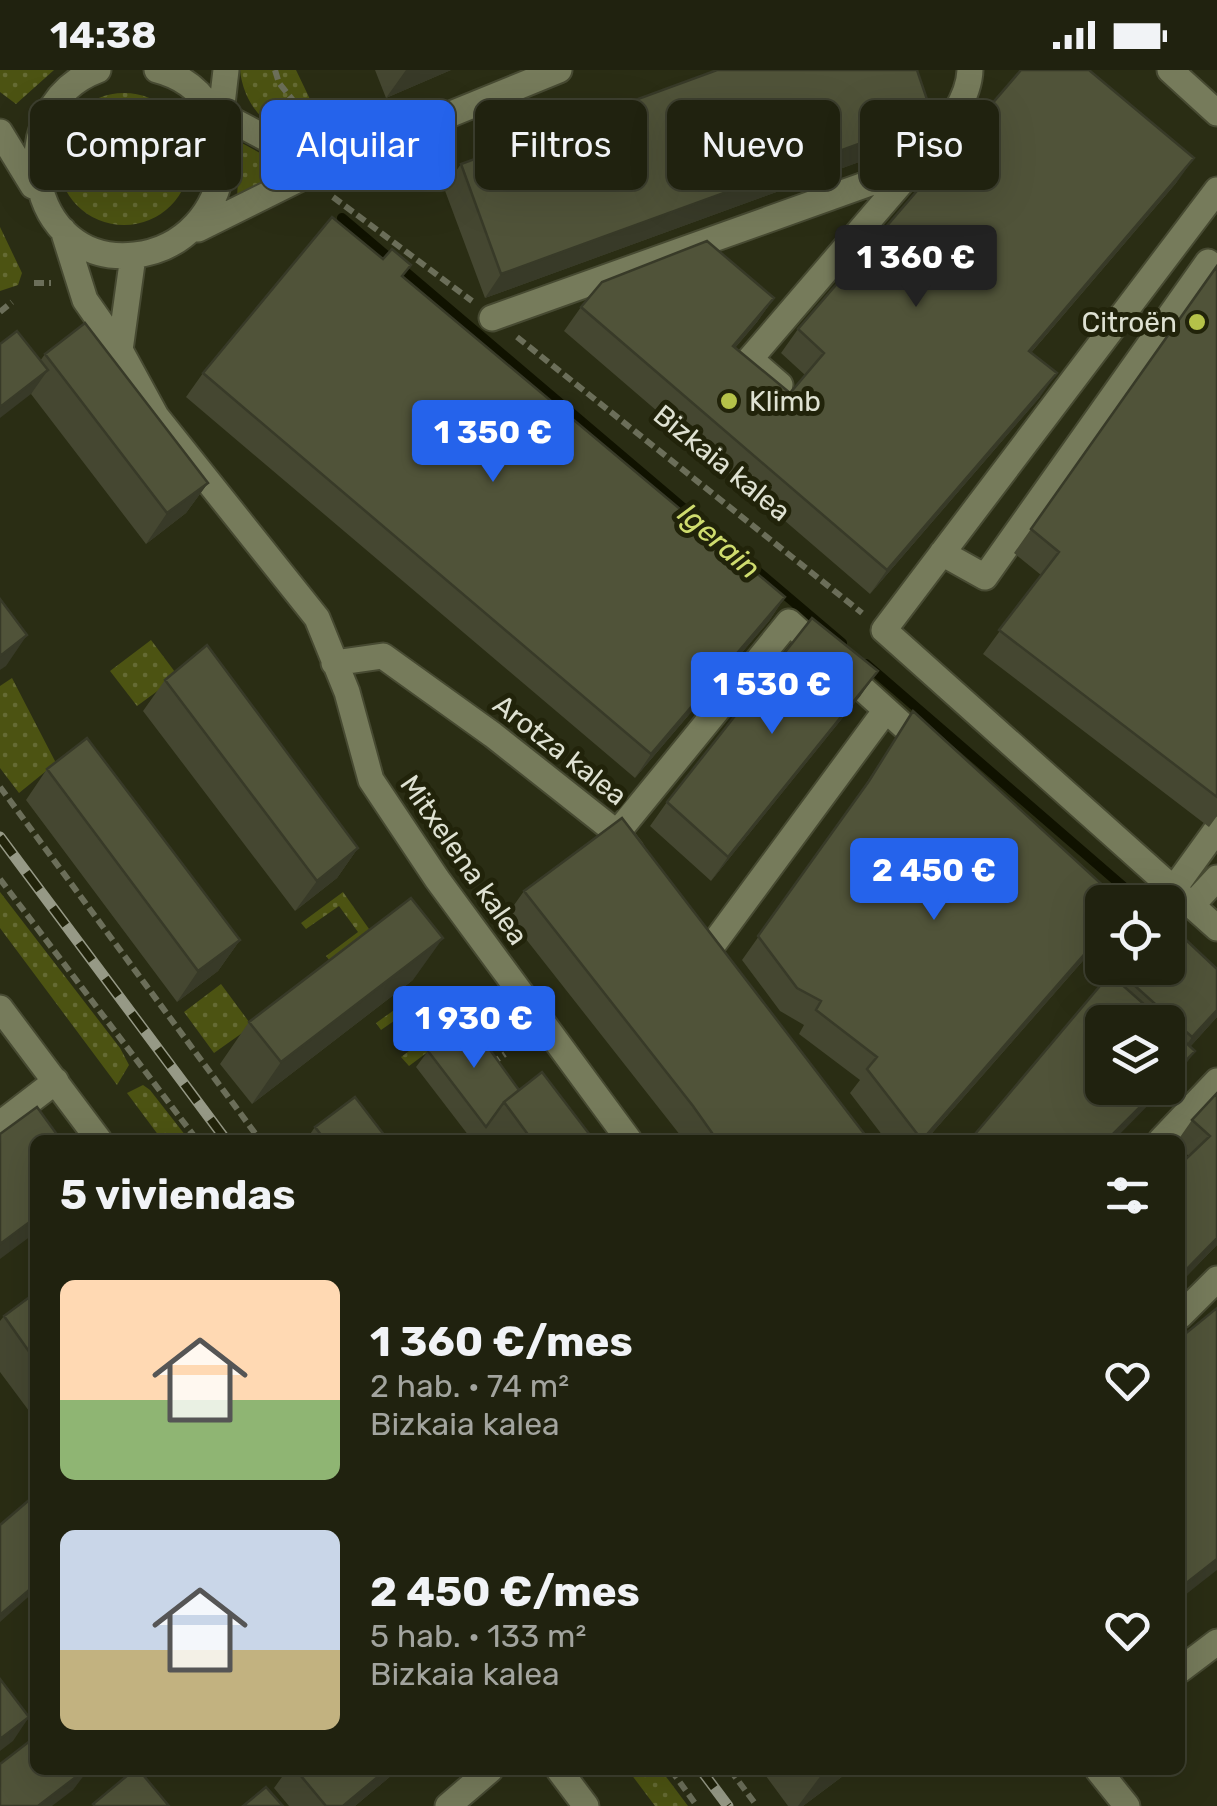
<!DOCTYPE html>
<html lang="es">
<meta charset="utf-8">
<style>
body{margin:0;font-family:Rubik,sans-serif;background:#2d2f1d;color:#f1f3f6;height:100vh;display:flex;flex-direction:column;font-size:38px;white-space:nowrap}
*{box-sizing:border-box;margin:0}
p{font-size:32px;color:#a2a49e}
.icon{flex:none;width:55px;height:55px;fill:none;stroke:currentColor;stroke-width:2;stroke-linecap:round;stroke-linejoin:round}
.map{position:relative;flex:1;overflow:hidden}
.details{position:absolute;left:30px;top:1065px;width:1155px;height:640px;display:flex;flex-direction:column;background:#20220f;border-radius:15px;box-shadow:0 10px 40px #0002,0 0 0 2px #3d3f2f}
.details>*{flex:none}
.hud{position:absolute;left:30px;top:30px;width:1158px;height:90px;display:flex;gap:20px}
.fabs{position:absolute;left:1085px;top:815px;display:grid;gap:20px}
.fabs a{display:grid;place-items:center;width:100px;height:100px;border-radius:15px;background:#20220f;box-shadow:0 10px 40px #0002,0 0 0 2px #3d3f2f;font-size:50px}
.price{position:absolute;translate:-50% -85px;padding:0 22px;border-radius:10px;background:#2563eb;color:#fff;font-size:32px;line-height:65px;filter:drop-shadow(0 2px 5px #0008)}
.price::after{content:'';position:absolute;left:50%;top:60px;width:30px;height:22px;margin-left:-15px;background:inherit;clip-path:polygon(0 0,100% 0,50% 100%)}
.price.current{background:#222;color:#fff}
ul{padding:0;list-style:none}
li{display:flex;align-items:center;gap:30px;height:250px;padding:0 30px}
li span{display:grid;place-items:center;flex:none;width:280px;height:200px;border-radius:15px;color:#555}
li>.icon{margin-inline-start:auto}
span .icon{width:120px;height:120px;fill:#fffc;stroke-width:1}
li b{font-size:42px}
h2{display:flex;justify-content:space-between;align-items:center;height:120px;padding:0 30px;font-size:42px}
.pill{padding:0 35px;border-radius:15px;background:#20220f;box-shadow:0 10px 40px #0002,0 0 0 2px #3d3f2f;font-size:35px;line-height:90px}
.pill.current{background:#2563eb;color:#fff}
.status{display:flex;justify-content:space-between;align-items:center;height:70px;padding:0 50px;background:#20220f;direction:ltr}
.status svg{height:28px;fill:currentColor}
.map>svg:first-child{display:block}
</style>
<div class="status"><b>14:38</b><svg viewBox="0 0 49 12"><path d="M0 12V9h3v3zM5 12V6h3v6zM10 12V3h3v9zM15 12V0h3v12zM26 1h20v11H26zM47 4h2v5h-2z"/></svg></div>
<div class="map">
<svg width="1217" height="1736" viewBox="0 0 1217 1736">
<defs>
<pattern id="grass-dots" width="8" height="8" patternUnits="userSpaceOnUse" patternTransform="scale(2.5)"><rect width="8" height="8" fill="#4c5312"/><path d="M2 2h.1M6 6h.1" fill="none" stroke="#656b34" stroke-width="1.8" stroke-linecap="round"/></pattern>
</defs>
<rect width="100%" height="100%" fill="#2a2d14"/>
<path fill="url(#grass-dots)" d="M0 0H54L16 34 0 22Z
M240 0H296L331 73C286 74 245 48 240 0Z
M58 89a66 66 0 1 1 132 0a66 66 0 1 1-132 0Z
M240 72 300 105 237 128Z
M0 157 22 203 18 215 0 221Z
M151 570 178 606 137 636 110 601Z
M12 608 56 693 19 723 0 698V616Z
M0 822 120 978 129 995 117 1015 0 858Z
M343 822 374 866 334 896 326 886 358 862 339 836 306 859 301 853Z
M221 914 252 956 214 983 184 942Z
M418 923 449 966 409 996 401 987 433 963 414 937 381 960 376 953Z
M143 1015 150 1020 189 1070H162L127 1023Z
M628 1700H661L688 1736H655Z"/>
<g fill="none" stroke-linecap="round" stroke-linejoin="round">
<path stroke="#101200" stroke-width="10" d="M342 148 842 573
M866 594 1141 832"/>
<defs>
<path id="minor" d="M98 0C0 37 26 198 135 185 237 173 257 26 157 0
M1170 0 1217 43
M207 37 298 85 333 92
M219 60 226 0
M0 62 33 116
M1217 120 884 560 1217 858
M198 159 333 92 559 0
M63 160 85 230 120 280 156 346 317 548 347 622 371 710 437 809 629 1070
M492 248 915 97C935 70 969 35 970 0
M120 280 133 186
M780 315 750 289 912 100
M942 483 985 507 1208 192 1217 199
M334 593 383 586 493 665 617 763 631 781
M617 763 789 552 928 678
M1175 817 1217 759
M1193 834 1217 808
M709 880 886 640
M0 938 99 1070
M0 1054 56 1011
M1161 1070 1217 1011
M1180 1246 1217 1209
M1180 1600 1217 1572
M559 1700 586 1736
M1098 1700 1127 1736
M448 1736 490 1700"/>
</defs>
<use href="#minor" stroke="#474a32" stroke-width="29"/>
<path stroke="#6b6e59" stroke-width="6" stroke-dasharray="10 5" stroke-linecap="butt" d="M275 0 279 13 317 60
M333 127 472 231
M34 213H51
M0 242 12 232
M517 267 862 543
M0 717 260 1070
M0 809 197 1070
M491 994 505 984
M671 1700 697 1736
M730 1700 757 1736"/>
<use href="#minor" stroke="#767b5b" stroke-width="25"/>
<defs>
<path id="rail" d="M0 767 226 1070
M701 1700 728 1736"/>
</defs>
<use href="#rail" stroke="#969986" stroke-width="11"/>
<use href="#rail" stroke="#21230a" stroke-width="8" stroke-dasharray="22" stroke-linecap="butt"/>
</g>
<path fill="#454731" d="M375 0H451L386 28Z
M917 71 485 228 444 118 461 94Z
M1177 112 1031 283 1040 327 870 524 564 261 581 237 774 228 757 252 735 278 790 323 805 305 781 283 798 259Z
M1217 196V746L1209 757 983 584 1041 505 1014 483Z
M403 207 785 527 769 551 635 708 186 327 203 303Z
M45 284 208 413 186 443 146 474 31 324 40 291Z
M165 610 358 778 337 808 295 841 143 641Z
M861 625 711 811 650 756 667 732Z
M913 641 1102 869 926 1070H886L850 1023 860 1010 799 964 804 955 780 941 742 890 855 731Z
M47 699 240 870 218 901 177 932 26 730Z
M524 821 869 1070H684L507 845Z
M1114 898 1217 899V947L1190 977 1178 1005 1168 1015V952H1102L1110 904Z
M413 910 252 1034 220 994 249 952Z
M428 981 519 1020 586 1070H472L416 997Z
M1217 1023V1175L1180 1213V1081L1187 1088 1189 1086 1180 1079V1070H1178L1192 1050Z
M315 1057 388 1070H306Z
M35 1223V1349L0 1302V1251L4 1246Z
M287 1700H398L355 1736H289L274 1718Z
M765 1700H851L803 1736H788L763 1702Z"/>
<path fill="#383a28" d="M406 0H451L386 28Z
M933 47 917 71 485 228 501 204Z
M1194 88 1177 112 1012 305 1029 281Z
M774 228 757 252 716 300 733 276Z
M48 300 31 324 0 348V337Z
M1057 303 1040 327 870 524 887 500Z
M208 413 186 443 146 474 167 443Z
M785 527 769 551 635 708 651 684Z
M27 565 6 596 0 600V586Z
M878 601 861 625 711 811 728 787Z
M358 778 337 808 295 841 317 811Z
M1102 864V869L926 1070H922Z
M443 868 413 910 252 1034 281 992Z
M240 870 218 901 177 932 198 901Z
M1217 940V947L1171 998 1192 967Z
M1195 981 1178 1005 1168 1015V1009Z
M1159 1018H1165L1114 1070H1107Z
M35 1148V1163L0 1189V1174Z
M1217 1168V1175L1180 1213V1206Z
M1217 1489V1500L1180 1529V1518Z
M35 1515V1521L0 1552V1545Z
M29 1647 13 1671 0 1681V1669Z
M85 1700H88L73 1720 52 1736H38Z
M386 1700H398L355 1736H343Z
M825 1700H851L803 1736H798Z"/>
<path fill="#505339" stroke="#383a28" stroke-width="2.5" d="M717 0H917L933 47 501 204 461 94Z
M1021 0H1089L1194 88 1029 281 1057 303 887 500 581 237 602 212 707 171 774 228 733 276 790 323 824 283 798 259Z
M332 147 383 189 392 179 411 195 402 206 785 527 651 684 203 303Z
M1217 196V727L999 560 1059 482 1031 459Z
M85 253 208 413 167 443 45 284Z
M17 261 48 300 0 337V274Z
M0 529 27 565 0 586Z
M812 548 878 601 728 787 667 732Z
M207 575 358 778 317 811 165 610Z
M913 641 1121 832H1102V864L922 1070 867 999 877 987 816 940 821 931 797 918 758 866 869 711Z
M87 668 240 870 198 901 47 699Z
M622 748 869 1070H717L693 1036 524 821Z
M411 828 443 868 281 992 249 952Z
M1168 853 1217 899V940L1192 967 1115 898H1168Z
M1110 904 1164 952H1102V1018H1159L1107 1070H970Z
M467 948 519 1020 504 1032 486 1057 428 981Z
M1168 956 1195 981 1168 1009Z
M542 1002 590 1065 584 1070H532L504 1032Z
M1217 1023V1168L1180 1206V1081L1187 1088 1210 1066 1192 1050Z
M355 1027 388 1070H325L315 1057Z
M37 1037 61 1070H35V1148L0 1174V1064Z
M35 1223V1290L4 1246Z
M1217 1238V1489L1180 1518V1268Z
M35 1425V1515L0 1545V1455Z
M0 1609 29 1647 0 1669Z
M35 1667V1700H85L38 1736H0V1694Z
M134 1700H139L169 1736H95L93 1734Z
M296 1700H386L343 1736H326Z
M266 1717 283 1736H243Z"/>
<g fill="#b5c249" stroke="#21230a" stroke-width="4">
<circle cx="1197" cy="252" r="10"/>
<circle cx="729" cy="331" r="10"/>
</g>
<g text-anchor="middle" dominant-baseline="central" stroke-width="10" stroke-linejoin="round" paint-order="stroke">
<g font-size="28" fill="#dee1d2" stroke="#21230a" text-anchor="end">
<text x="1177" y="252">Citroën</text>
<text x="749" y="331" text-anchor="start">Klimb</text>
</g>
<g font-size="28" fill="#dee1d2" stroke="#21230a">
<text transform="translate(722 393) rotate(39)">Bizkaia kalea</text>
<text transform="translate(560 680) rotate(38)">Arotza kalea</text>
<text transform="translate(464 790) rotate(55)">Mitxelena kalea</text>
</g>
<g font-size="30" font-style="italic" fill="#cfdc6e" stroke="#21230a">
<text transform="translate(719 471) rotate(41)">Igerain</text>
</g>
</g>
</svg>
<div class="fabs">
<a><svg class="icon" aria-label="locate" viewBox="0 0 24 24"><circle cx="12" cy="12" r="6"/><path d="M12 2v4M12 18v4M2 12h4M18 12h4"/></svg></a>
<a><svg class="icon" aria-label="layers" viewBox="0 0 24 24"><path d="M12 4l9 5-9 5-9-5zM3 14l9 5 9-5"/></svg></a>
</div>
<b class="price current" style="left:916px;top:240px">1 360 €</b>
<b class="price" style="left:493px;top:415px">1 350 €</b>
<b class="price" style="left:772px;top:667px">1 530 €</b>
<b class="price" style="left:934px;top:853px">2 450 €</b>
<b class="price" style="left:474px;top:1001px">1 930 €</b>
<div class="hud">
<a class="pill">Comprar</a>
<a class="pill current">Alquilar</a>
<a class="pill">Filtros</a>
<a class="pill">Nuevo</a>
<a class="pill">Piso</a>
</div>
<section class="details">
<h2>5 viviendas<svg class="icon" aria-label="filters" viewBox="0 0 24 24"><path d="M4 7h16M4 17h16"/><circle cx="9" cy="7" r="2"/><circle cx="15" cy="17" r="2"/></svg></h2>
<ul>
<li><span style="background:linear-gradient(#ffd9b3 60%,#8fb573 0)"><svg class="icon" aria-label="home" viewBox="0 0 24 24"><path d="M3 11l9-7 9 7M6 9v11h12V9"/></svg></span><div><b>1 360 €/mes</b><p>2 hab. · 74 m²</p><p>Bizkaia kalea</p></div><svg class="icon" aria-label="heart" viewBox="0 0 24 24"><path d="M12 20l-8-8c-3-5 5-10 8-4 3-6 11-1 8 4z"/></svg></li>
<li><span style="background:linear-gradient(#c9d6e8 60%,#c2b280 0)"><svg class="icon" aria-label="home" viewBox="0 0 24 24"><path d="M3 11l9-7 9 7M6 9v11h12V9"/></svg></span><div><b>2 450 €/mes</b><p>5 hab. · 133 m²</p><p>Bizkaia kalea</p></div><svg class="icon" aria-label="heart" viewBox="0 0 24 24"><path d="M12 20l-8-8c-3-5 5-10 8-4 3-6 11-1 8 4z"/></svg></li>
</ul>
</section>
</div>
